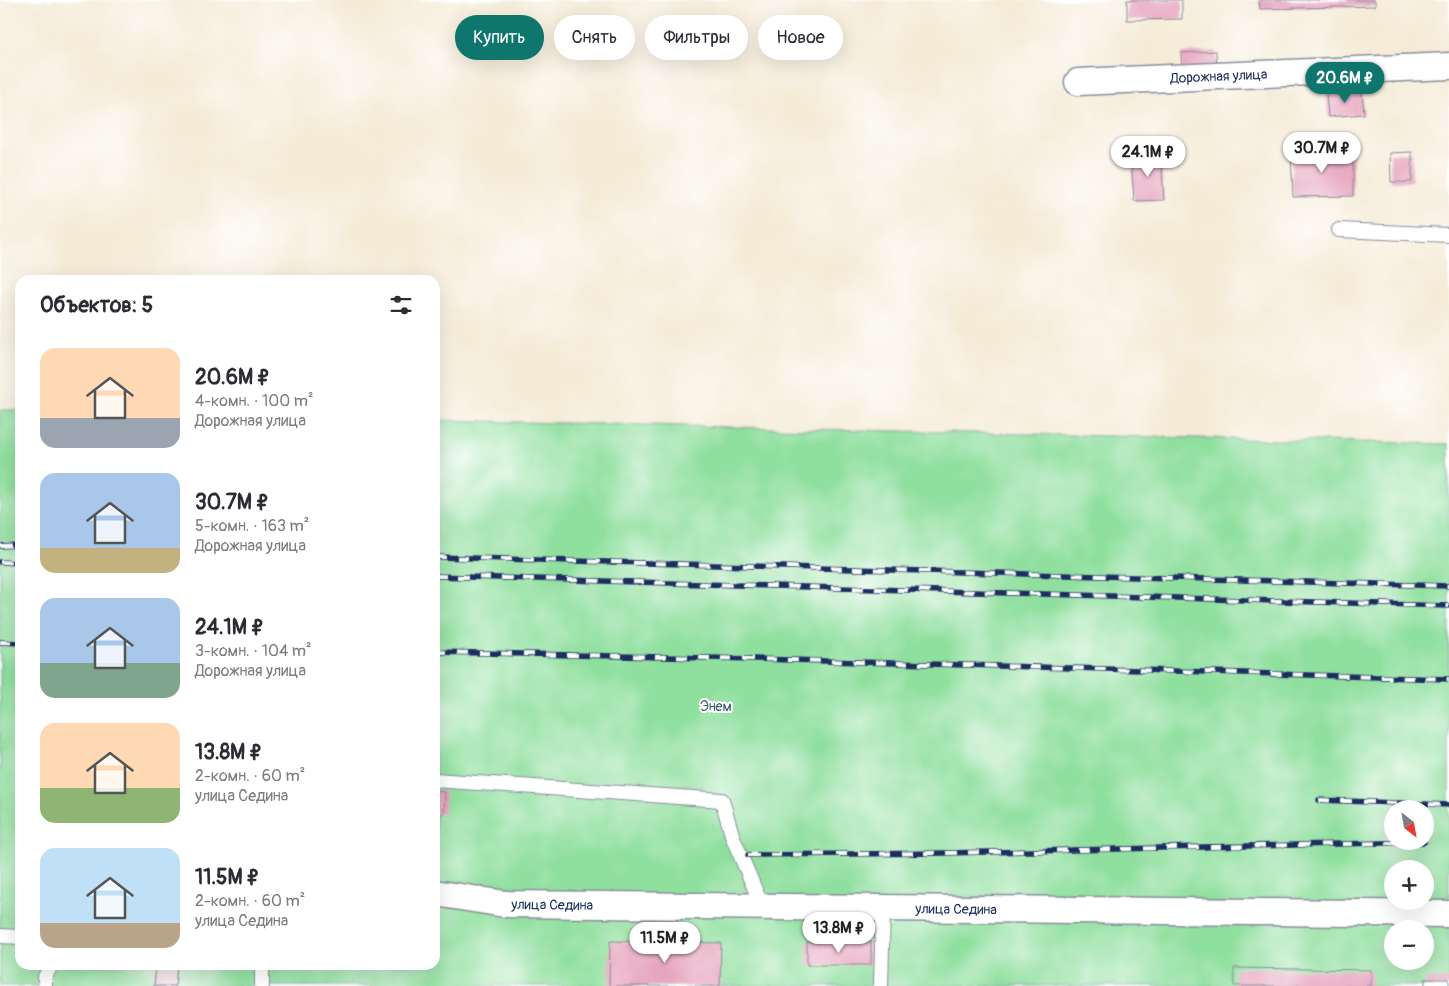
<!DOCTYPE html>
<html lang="ru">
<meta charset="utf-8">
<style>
body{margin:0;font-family:Pangolin,sans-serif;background:#f7f7f7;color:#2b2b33;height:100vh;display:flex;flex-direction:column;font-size:19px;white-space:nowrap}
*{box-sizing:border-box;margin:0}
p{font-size:16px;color:#7c7c81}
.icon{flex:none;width:28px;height:28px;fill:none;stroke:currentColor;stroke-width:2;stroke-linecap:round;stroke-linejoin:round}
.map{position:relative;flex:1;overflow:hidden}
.drawer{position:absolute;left:15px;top:275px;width:425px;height:695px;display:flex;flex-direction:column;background:#fff;border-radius:15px;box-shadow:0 5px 20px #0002}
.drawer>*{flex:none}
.guide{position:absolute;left:455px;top:15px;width:475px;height:45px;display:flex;gap:10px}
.needle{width:32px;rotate:149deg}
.tools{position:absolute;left:1384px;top:800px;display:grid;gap:10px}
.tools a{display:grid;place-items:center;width:50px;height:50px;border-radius:50%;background:#fff;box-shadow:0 5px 20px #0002;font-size:25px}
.price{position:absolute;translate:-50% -42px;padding:0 11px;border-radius:18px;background:#fff;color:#222;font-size:16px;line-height:32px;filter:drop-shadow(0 1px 2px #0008)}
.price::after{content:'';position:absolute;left:50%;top:30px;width:15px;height:11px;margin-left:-8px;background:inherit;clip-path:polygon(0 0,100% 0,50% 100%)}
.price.active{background:#0f766e;color:#fff}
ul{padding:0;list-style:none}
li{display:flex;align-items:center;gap:15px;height:125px;padding:0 25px}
li span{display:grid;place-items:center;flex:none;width:140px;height:100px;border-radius:15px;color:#555}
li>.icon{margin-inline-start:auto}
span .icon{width:60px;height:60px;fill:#fffc;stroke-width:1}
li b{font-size:21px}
h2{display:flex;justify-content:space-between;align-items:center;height:60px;padding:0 25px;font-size:21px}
.tag{padding:0 18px;border-radius:22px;background:#fff;box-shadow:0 5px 20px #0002;font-size:18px;line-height:45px}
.tag.active{background:#0f766e;color:#fff}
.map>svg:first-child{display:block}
</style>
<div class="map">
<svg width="1449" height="986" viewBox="0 0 1449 986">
<rect width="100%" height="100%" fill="#fff"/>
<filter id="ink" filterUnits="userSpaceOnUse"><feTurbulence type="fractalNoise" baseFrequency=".02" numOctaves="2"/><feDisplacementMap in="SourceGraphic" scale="10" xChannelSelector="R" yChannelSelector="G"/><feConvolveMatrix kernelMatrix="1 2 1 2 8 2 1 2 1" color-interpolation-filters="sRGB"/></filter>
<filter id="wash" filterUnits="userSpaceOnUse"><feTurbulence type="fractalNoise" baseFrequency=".0096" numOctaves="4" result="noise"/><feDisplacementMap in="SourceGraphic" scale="20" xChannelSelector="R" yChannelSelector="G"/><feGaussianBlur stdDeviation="1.12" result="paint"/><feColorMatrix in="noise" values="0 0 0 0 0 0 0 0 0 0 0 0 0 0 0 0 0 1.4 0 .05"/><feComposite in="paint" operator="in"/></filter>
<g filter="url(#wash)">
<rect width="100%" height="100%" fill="#f5ebd7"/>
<path fill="#8fdf9e" stroke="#55877e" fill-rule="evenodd" d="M0 410H20V965H435V420L1449 444V986H0ZM1392 809H1425V841H1392ZM1392 869H1425V901H1392ZM1392 929H1425V961H1392Z"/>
<g id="blocks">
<path fill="#e59fba" d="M1127 0H1182V19L1127 20Z
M1259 0H1375V6L1260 9Z
M1216 51 1217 69 1182 71 1181 53Z
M1362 90 1364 114 1328 117 1326 93Z
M1353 151V196L1293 197 1291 152Z
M1412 152V182H1391L1390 153Z
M1161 155 1164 200 1134 201 1131 157Z
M435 791 445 792 444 814H435Z
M610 941 721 943 720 986H609Z
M807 942H871V965H807Z
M156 965 177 967 175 986H154Z
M1234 968 1371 970V986H1234Z
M1425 979H1449V986H1425Z"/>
</g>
</g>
<g filter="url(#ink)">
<use href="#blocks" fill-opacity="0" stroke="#888d9a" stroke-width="1"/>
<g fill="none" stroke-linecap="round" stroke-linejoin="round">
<defs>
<path id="service" d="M1339 230 1449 235
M435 780 722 800 733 838 762 906
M0 936 20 937
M262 965V986
M45 986V977L51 965
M881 986 883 908"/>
<g id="minor">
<path id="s1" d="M1078 82 1449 66"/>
<path id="s2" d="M435 893 505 904 1449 914"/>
</g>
</defs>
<use href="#service" stroke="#888d9a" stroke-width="16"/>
<use href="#minor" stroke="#888d9a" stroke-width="29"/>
<use href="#service" stroke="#fff" stroke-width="14"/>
<use href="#minor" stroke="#fff" stroke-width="26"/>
<defs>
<path id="rail" d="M0 546 20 545
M435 557 1449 586
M0 562 20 563
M435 576 1449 606
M0 642 20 643
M435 652 755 659 1449 679
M1319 800 1449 805
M748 855 945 853 1424 842"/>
</defs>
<use href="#rail" stroke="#1b2f5e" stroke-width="5.5"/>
<use href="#rail" stroke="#fff" stroke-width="4" stroke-dasharray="11" stroke-linecap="butt"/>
</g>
</g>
<g text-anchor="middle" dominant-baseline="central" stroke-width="4" stroke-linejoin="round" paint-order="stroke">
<g font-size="14" fill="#1b2f5e" stroke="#fff">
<text stroke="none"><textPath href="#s1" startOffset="141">Дорожная улица</textPath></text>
<text stroke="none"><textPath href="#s2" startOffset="118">улица Седина</textPath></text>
<text stroke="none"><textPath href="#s2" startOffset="522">улица Седина</textPath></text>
</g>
<g font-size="14" fill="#385b6e" stroke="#fff">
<text x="716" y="706">Энем</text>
</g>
</g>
</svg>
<div class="tools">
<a><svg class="needle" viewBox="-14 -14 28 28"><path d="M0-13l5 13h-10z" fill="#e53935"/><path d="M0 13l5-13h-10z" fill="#7c7c81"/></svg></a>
<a>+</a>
<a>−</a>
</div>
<b class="price active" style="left:1345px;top:104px">20.6M ₽</b>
<b class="price" style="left:1322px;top:174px">30.7M ₽</b>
<b class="price" style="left:1148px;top:178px">24.1M ₽</b>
<b class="price" style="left:839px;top:954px">13.8M ₽</b>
<b class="price" style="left:665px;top:964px">11.5M ₽</b>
<div class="guide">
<a class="tag active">Купить</a>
<a class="tag">Снять</a>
<a class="tag">Фильтры</a>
<a class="tag">Новое</a>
</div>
<section class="drawer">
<h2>Объектов: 5<svg class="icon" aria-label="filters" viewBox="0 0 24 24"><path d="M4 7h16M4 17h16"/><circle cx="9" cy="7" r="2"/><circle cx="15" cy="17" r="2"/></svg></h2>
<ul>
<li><span style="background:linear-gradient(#ffd9b3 70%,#9aa5b1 0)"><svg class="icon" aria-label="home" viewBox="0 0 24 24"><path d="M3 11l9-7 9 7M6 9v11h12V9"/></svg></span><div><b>20.6M ₽</b><p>4-комн. · 100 m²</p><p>Дорожная улица</p></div></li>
<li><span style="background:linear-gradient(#a9c7e8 75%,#c2b280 0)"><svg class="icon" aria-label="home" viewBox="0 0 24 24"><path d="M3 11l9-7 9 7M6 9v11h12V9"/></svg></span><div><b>30.7M ₽</b><p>5-комн. · 163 m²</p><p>Дорожная улица</p></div></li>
<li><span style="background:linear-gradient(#a9c7e8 65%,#7fa58c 0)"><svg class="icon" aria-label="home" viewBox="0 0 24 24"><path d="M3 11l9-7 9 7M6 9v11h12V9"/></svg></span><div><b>24.1M ₽</b><p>3-комн. · 104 m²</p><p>Дорожная улица</p></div></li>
<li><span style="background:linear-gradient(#ffd9b3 65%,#8fb573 0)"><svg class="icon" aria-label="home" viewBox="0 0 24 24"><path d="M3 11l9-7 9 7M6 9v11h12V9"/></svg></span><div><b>13.8M ₽</b><p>2-комн. · 60 m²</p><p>улица Седина</p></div></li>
<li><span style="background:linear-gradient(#bfe0f5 75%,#b9a48a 0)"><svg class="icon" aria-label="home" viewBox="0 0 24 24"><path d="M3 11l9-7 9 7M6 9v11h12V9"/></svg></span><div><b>11.5M ₽</b><p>2-комн. · 60 m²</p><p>улица Седина</p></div></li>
</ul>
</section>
</div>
